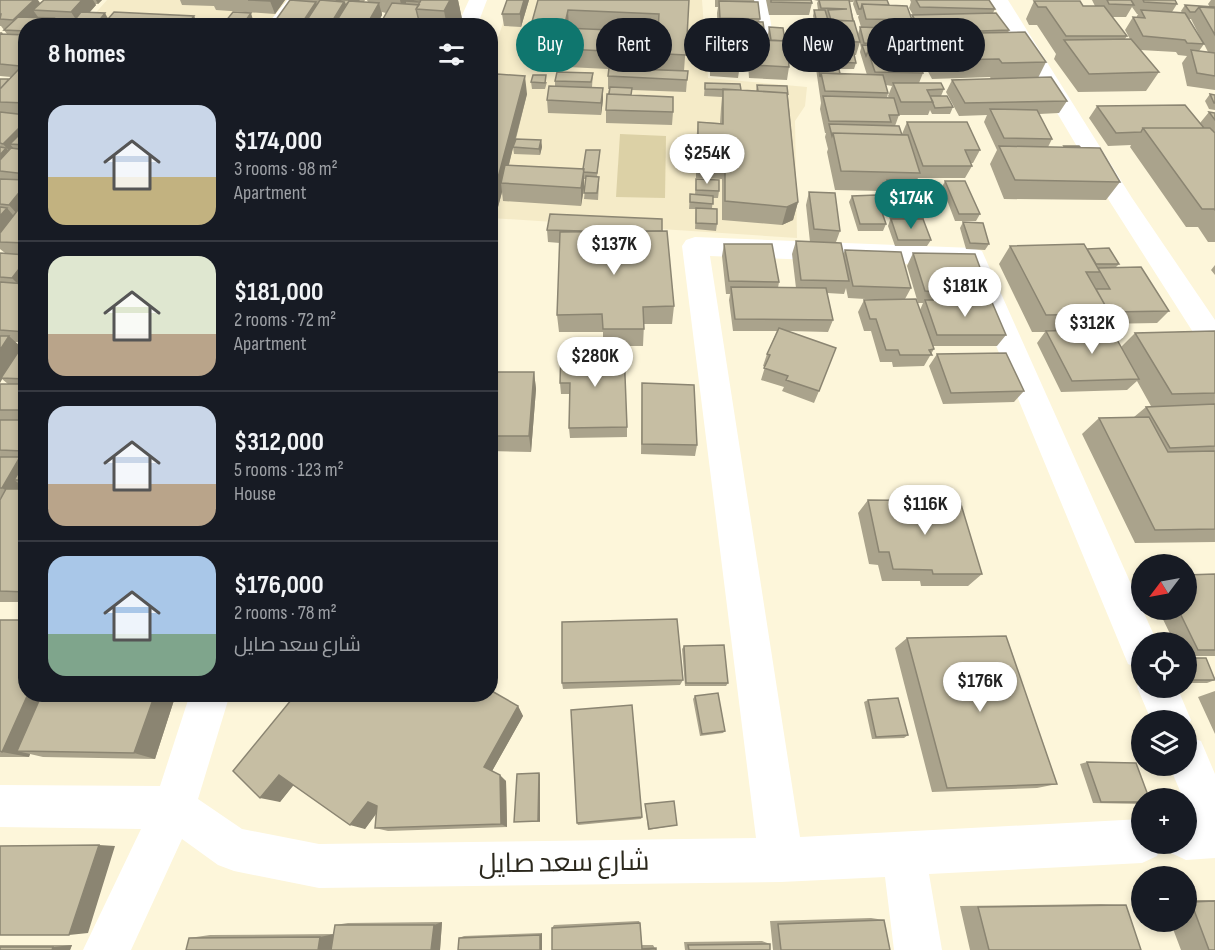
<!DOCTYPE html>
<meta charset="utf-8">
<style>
body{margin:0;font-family:"Sofia Sans Condensed",Cairo,sans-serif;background:#242831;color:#f1f3f6;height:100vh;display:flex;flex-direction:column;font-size:22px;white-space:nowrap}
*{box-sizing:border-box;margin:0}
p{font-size:20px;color:#9ea1a6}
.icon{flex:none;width:33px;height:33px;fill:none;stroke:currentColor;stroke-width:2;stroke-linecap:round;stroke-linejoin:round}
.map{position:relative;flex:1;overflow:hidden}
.details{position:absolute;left:18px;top:18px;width:480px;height:684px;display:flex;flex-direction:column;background:#171b24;border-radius:24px;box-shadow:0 3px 9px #0003}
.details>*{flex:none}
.guide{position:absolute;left:516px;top:18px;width:570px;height:54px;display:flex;gap:12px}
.needle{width:39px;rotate:238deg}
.fabs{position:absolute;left:1131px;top:554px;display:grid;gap:12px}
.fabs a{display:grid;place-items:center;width:66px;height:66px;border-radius:50%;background:#171b24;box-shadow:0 3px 9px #0003;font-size:30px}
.price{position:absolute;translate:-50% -51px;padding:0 14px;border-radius:21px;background:#fff;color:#222;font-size:20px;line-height:39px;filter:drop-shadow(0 2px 3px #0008)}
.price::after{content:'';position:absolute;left:50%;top:36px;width:18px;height:14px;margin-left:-9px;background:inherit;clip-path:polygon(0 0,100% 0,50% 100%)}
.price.on{background:#0f766e;color:#fff}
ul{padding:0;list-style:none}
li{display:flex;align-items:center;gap:18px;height:150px;padding:0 30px}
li+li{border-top:2px solid #363941}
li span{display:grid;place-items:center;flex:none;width:168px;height:120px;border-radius:18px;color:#555}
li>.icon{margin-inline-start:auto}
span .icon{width:72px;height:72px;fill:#fffc;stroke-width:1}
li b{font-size:26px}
h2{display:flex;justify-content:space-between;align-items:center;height:72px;padding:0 30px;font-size:26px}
.chip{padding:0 21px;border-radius:27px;background:#171b24;box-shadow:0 3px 9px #0003;font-size:21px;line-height:54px}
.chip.on{background:#0f766e;color:#fff}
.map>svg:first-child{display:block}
</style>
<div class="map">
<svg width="1215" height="950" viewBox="0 0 1215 950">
<rect width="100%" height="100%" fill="#fdf6da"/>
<path fill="#f5ebc8" d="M107 0H291L270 25 84 26Z
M511 0H702L708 78 807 87 805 106 795 121 797 238 491 218V58Z"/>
<path fill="#dcd1a6" d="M620 134 666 136 665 198 616 197Z"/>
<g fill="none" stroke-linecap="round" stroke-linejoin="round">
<path fill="#fff" fill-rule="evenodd" d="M287 0H306L287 26H266Z
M469 0H487L477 26H457Z
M749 0H767L774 42 821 46 824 50 821 54 814 56 758 52 755 48Z
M990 0H1008L1132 198 1215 320V354L1205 351 1110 202Z
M695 237 973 248 982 251 1157 642H1142V670L1128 664 963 266 710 256 800 837 1142 819V843H1163L1157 856 1142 863 929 874 942 950H894L885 877 781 882 319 888 234 871 218 865 182 839 131 950H83L141 829 0 827V785L160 786 190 694H230L198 799 242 829 319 844 756 838 682 246 686 240Z
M1142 677V687H1177L1191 720 1186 731V720H1151L1137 687Z
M1186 736 1201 741 1215 774V858L1186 860 1171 853 1166 843H1186V816H1190L1186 807V798H1183L1169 765H1186Z"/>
</g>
<path fill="#aaa38c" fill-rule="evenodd" d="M0 0 40 3 44 0H102L98 4H95L96 5 90 12 109 18 194 16 198 26H70L71 24 57 23 58 26H26V274L19 283 26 284V488L24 487 23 489H26V602H0V500L1 498H0V410L8 384 2 379 0 383V253H5L0 249V79H9L11 77 0 76V32H2L3 34H7L1 26H0ZM15 342H24L21 347Z
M180 0H285L275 14 216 10 214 6 182 5Z
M297 0H365L364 2H368L367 0H458L462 19 458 26H379L386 13 382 12V15L376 26H277L275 21Z
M507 0H529L521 27 504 26 502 14Z
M538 0H689L684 71 687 80 686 92 632 90 631 95 673 112 672 125 606 123V110L609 89H608V69L527 65 525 47Z
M715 0H754L760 19 759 22 765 36V40H769L768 34 769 27 789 67 787 80 749 78 748 62 750 50H756V49L740 48V65L738 78 710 76V61H697L698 40 699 27 718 40 717 13 718 7H715Z
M766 0H811L812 3 809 15H769Z
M814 0H854L853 2H849L860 42 856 55H854L856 63 854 69H839L840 74 867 75 860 52 861 48 858 34 860 27H861L858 17 859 15H857L853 4 854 0H887L889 5 911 18 913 15 909 8 911 2 910 0H989L995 9 993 13 1009 30 1008 33 1046 62 1038 78 1067 101 1059 113 1039 114 1052 139 1048 147H1064V146L1120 182 1106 200 1004 199 990 164 997 150 984 122 987 115 959 116 946 92 952 80 991 79 990 77 932 79 918 53 921 46H918L909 30 908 33 885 32 889 44 886 51H884L885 52 923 73 919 83 944 89 941 96 953 107 950 114H932L930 110 928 115H899L895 126 902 134 907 122 980 150 973 163H970L972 166 965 178H918L917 180 930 208 923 220 931 240 927 246H895L888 226 890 220 882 193V191L835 190 827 152 828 149 825 137 826 133H825L820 109 821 103 814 55 815 49H819L815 32 816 29 813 16 814 10H818L817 3 818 1ZM886 85 892 86 888 96 889 98H887L888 93Z
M1092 0H1176L1175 1 1177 4 1172 12 1182 13 1181 11 1185 5 1210 7 1208 4 1211 0H1215V90L1187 86 1182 63 1187 56 1178 55 1176 52 1140 50 1159 72 1146 91 1078 92 1054 59 1056 54 1037 25H1029L1026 19 1034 1 1083 6H1095ZM1132 7 1137 14H1138L1136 18 1133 17 1125 30 1130 39H1125L1127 36 1112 17H1126ZM1189 19H1191L1202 41ZM1204 44 1208 52 1199 51Z
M253 20 249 26H227L225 22Z
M593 73 592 87 603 88V100L601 115 548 113 547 100 555 86V81Z
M531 82H547L545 89H532Z
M705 83 741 90 756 91 757 85 788 97 798 202 793 220 782 225 722 220V179L696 178V141L698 122 720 123 721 108 722 97 704 96Z
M527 94 514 147 541 140 542 147 540 155 514 154 513 147 509 165 583 169 600 150 597 177 599 184 598 200 584 199 586 179H584V188L581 206 503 201 502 192 498 207H490V95Z
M1210 94 1215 95V110L1209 109 1205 101Z
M1097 106 1200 123 1209 112 1215 113V242H1208L1198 227H1186L1130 147 1131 145 1108 146 1089 118Z
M681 146 693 161V167H680Z
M696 179 719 191 718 198H713L712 208 717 224 716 231 695 229 696 209H689L690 194 695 195Z
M945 181 980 214 976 221H955L942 187Z
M809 192 840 231 836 242 843 255 845 250 911 288 905 299 920 310 923 303H918L907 266 913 253 989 292 984 300 1006 335 997 346H933L934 349 924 366 893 367 892 362H880L871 331H864L858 312 864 300H883L848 298 846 288 844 294 827 293 833 320 828 332 789 331 819 391 814 403 782 391 784 387 761 380 765 367 763 366 767 354 777 331H733L729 300 730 294H726L722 256 724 244 779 282 778 288H796L792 254 796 241 810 242 806 205Z
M852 196 886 224 883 231H858L849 202Z
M963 222 989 244 985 250 966 249 960 228Z
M547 230 662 231 674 306 672 324H644L643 346H603V332H559L557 315 560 243 548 242Z
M1010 246 1087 249 1119 264 1116 267 1169 311 1157 323 1101 324 1095 330 1121 347 1135 333 1215 331V542L1135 543 1082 434 1099 418 1134 417 1146 407 1151 406 1137 381 1127 390 1061 392 1037 343 1045 332H1032L999 264Z
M1215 265V275L1211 270Z
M561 351 627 427V437L570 438 569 428 570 394H561L560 383Z
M937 354 1024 391 1014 402 943 404 929 366Z
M490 372H534L536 389 531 452 490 451Z
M642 383 697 445 695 456 641 454Z
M868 500 982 574 968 586H921L920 581H882L878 565 869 564 858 513Z
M1215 574V656H1186V642H1174L1158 609H1186Z
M0 620 26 694H176L155 759 43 757 30 754 29 757H0Z
M907 638 1057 784 1037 788 932 792 895 648Z
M684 646 728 683 726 686H685L682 649Z
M1186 658 1215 680 1207 683H1186Z
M683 680 680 685 563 689 562 683Z
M1215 691V734L1198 697Z
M695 696 725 731 723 733 700 736 693 699Z
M868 700 908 735 904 738 872 739 864 702Z
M518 706 523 716 492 771 506 781 507 827 388 831 375 828 376 813 365 829 293 785 280 802 233 771Z
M1087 762 1142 798V804L1093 803 1080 764Z
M539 773 540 775V822H514Z
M645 804 677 825 648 830Z
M642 817 641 819 578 825 577 823Z
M1186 900H1215V950H1181L1170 921H1186Z
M1101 904 1126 905 1141 950H970L960 906Z
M871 918 884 920 890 950H773L770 921Z
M639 921 640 923 642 945H653L656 950H552V928L554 925Z
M442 922 440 950 189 938 210 935 334 934 335 925 348 923Z
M542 933V950H458L459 938 464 936Z
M762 941 770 944V950H685L684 942Z
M0 945H72L70 950H0Z"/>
<path fill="#8b8572" d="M34 0H38L45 10H33L38 17 21 31 13 20Z
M82 0H93L96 5 79 24 71 12Z
M96 0H102L98 4Z
M271 0H285L275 14 270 1Z
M400 0H408L406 1V5L403 13Z
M450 0H458L462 19 458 26H447L444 11Z
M524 0H529L521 27 520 14Z
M316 2 320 14 305 23 306 26H303L302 23Z
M344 2 348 14 334 26H330Z
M379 3 382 15 376 26H366Z
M568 10 569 29 564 28Z
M105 13 112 26H95Z
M251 13 253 20 249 26H245L244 23Z
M194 16 198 26H186Z
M54 18 58 26H47Z
M26 60V74L20 66Z
M525 76 527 94 504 183H501L502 192 498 207 495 189Z
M603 88V100L601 115V103Z
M26 121V144H10L17 153 14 156 3 144Z
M541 140 542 147 540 155 539 149Z
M6 148 17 161 0 171V155Z
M584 169V188L581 206V188Z
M26 184V211L20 217 9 205Z
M798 202 793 220 782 225 787 207Z
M7 208 18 221 0 240V216Z
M26 260V274L18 284 12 278Z
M9 336 22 348 1 378 2 379 0 383V350Z
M534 372 536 389 531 452 529 436Z
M20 457 26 461 14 480 24 487 18 498 2 488Z
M28 694H56L17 751 30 754 29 757 2 752Z
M155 694H176L155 759 134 753Z
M518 706 523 716 491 773 484 767Z
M539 773 540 775V822L538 821Z
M279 775 297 781 280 802 260 798Z
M500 775 506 781 507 827 501 824Z
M368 802 382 806 365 829 350 825Z
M99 845 115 846 88 933 69 935Z
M442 922 440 950H431L434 925Z
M542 933V950H540V935Z
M334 934 332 950H318L320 937Z
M72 945 70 950H52L53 947Z"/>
<path fill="#c6bea3" stroke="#8b8572" stroke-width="1.5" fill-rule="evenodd" d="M0 0H34L13 20 0 19 1 14H0Z
M44 0H82L71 12 33 10Z
M248 0H271L270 1Z
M290 0 316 2 302 23 275 21Z
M320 0 344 2 330 25 305 23Z
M337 0H359L358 1H349L346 5 345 4 344 2 336 1Z
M406 0H421L420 2 406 1Z
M421 0H450L444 11 416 9Z
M507 0H524L520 14H502Z
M538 0H689L686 55 525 47ZM568 10 659 14 658 32 564 28Z
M771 0H811L812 3 771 2Z
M819 0H849L853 21 831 20 828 10 847 9 821 8Z
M856 0H887L889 5 862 4 861 9H859Z
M916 0H989L995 9 920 7Z
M1107 0H1131L1134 5 1109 4Z
M1143 0H1175L1177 4 1144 2Z
M349 1 379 3 366 26 334 25Z
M719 1 758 2 760 19 720 18Z
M1034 1H1080L1083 6H1104L1127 36H1066L1046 7H1038Z
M392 3 419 5 416 9 419 21 416 26H379Z
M862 4 907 6 912 20 866 19Z
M1185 5 1215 7V8L1199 7 1195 12H1190Z
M1199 7 1215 8V35Z
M814 10H825L828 20H818L817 23Z
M1141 10 1185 13 1204 44 1187 43 1185 40 1143 36 1133 17 1145 18Z
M81 12 105 13 95 26H70Z
M114 12 194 16 186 26H102Z
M233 12 251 13 244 23 225 22Z
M996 13 1009 30 923 33 912 15Z
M18 17 54 18 47 26H26V31L4 30Z
M818 20 854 21 860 42 823 41Z
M719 21 763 22 765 36 721 35Z
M699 27 717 28V40L740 41V65L712 64V48H699Z
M769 27 783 28 785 41 771 40Z
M860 27 884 28 889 44 864 43Z
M1025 32 1046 62 1002 63 999 59 939 60 925 34Z
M0 34 26 35V60L20 66 0 64Z
M1131 39 1159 72 1089 74 1064 40Z
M758 40 787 41 789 67 751 65 750 50H759Z
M862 45 883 46 885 52 868 51 866 56Z
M815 49 853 50 856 63 817 61Z
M1191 50 1215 53V76L1197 73Z
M868 51 914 52 923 73 875 72Z
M818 63 838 64 840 74 821 73 820 77Z
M609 68 688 71 687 80 608 76Z
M18 70H26V103L0 102V89Z
M557 72 593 73 591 82 555 81Z
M821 73 883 75 888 93 825 91Z
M497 74 525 76 495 189 490 188V95Z
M533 75H546L545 83 531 82Z
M1051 77 1067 101 965 103 952 80Z
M0 79H9L0 89Z
M705 83 740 84 741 90 705 89Z
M893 83H941L944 89 927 90 933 102H901Z
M757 85 787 86 788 95 787 93 758 91Z
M549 86 603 88 601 103 547 100Z
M610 87 632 88 631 95 609 94Z
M723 89 787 93 798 202 787 207 725 201V161L698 160V122L723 124Z
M607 94 673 97V112L606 110Z
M1210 94 1215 95V103H1214Z
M823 96 894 98 899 115H889L891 122 829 121Z
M930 96H947L953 107 935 108Z
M1185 105 1204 128H1143L1141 132 1116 133 1097 106Z
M990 109 1037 110 1052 139 1004 138Z
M0 112 26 115V121L3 144 0 143Z
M1209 112 1215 113V120Z
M907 122H967L980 150H965L972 166H923Z
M829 124 899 126 902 135 833 133 832 136Z
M26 128V145L10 144Z
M1143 128H1210L1215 133V210L1214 209H1202Z
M833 133 908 135 920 173 841 171Z
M516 139 541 140 539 149 513 147Z
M681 146 693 147V161L681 160Z
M999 146 1100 148 1120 182 1015 180Z
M1064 146H1079L1080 147H1065Z
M0 147 6 148 0 155Z
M11 148 26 150V174L0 171V160Z
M586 150H600L597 173 584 172 583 169Z
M505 165 584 169 581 188 501 183Z
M586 176 599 177 597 193H584Z
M0 179 26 180V184L9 205 0 204Z
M696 179 719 180V191L696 190Z
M887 180H920L930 208 896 207Z
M945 181H965L980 214H959Z
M809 192 835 193 840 231 814 229Z
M690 194 713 196V204L690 202Z
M876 195 886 224H860L852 196Z
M24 202H26V243L0 242V233Z
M0 207 7 208 0 216Z
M696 208 717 209V224L696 223Z
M550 214 662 219V231H583L547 230Z
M891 219H923L931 240H898Z
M963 222 983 223 989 244 970 243Z
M667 231 674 306 643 307 644 329H603L602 314 557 315 560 232Z
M796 241 841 243 849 281 801 280Z
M724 244H772L779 282 729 281Z
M1084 244 1100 272H1086L1110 314 1046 315 1010 246Z
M1109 248 1119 264H1096L1087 249Z
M845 250 901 252 911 288 853 286Z
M0 253 26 255V260L12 278 0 277Z
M913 253 975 254 989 292 925 291Z
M1141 267 1169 311 1109 312 1096 289H1110L1098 268Z
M0 282 26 284V332L0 330Z
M731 287 826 288 833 320 735 319Z
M916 299 934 349 929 350 932 355H900L898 350H886L876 319H870L864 300Z
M925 300H991L1006 335H937Z
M779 328 836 348 819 391 786 380 788 376 764 368 770 355 767 354Z
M1111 329 1139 379 1072 381 1046 331Z
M1215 331V393L1172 394 1135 333Z
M0 336H9L0 350Z
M26 340V379L1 378Z
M624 350 627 427 569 428 570 383H560L561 351Z
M1006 353 1024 391 951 393 937 354Z
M490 372H534L529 436H490Z
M642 383 694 385 697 445 642 444Z
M0 384H26V410H0Z
M1215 404V446L1170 448 1146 407Z
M1149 417 1168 452 1215 451V529L1155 530 1099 418Z
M0 420H26V447L23 451 0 450Z
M0 457H20L2 488H0Z
M26 460V480H14Z
M6 489H26V592L0 591V500Z
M868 500 960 501 982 574H933L932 570 893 569 889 552H879Z
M1215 574V650H1198L1178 609H1186V575Z
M677 619 683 680 562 683V622Z
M0 620H26V694H28L2 752 0 751Z
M1006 636 1057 784 947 788 907 638Z
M724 645 728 683H686L684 646Z
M1186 658H1206L1215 680H1186Z
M490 690 518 706 484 767 500 775 501 824 375 828 377 806 368 802 350 825 279 775 260 798 233 771 296 694H490Z
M718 693 725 731 702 734 695 696Z
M42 694H155L134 753 17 751Z
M898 698 908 735 876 737 868 700Z
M632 705 642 817 577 823 571 710Z
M1087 762 1136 763 1149 798H1142V802H1101Z
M539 773 538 821 514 822 517 774Z
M674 801 677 825 649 829 645 804Z
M99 845 69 935H0V846Z
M1215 901V950H1209L1191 902Z
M1126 905 1141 950H989L978 907Z
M884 920 890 950H781L778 924Z
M640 923 642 949 656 948V950H552V928Z
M335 925H434L431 950H331Z
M540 935V950H458L459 938Z
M320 937 318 950H186L189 938Z
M770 944V950H689L688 945Z
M0 947H53L52 950H0Z"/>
<g text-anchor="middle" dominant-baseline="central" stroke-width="5" stroke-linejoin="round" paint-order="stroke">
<g font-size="27" fill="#2b281d" stroke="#fff">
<text transform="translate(564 863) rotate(-1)">شارع سعد صايل</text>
</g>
</g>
</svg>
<div class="fabs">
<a><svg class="needle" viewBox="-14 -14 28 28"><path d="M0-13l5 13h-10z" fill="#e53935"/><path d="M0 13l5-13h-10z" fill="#9ea1a6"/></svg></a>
<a><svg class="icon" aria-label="locate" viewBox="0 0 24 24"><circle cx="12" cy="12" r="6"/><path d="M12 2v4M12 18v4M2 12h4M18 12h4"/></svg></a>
<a><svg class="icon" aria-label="layers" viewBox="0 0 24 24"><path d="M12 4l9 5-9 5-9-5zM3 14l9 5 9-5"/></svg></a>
<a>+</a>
<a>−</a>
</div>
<b class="price" style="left:707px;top:185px">$254K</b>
<b class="price on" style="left:911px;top:230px">$174K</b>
<b class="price" style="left:614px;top:276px">$137K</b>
<b class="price" style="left:965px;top:318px">$181K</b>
<b class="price" style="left:1092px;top:355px">$312K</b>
<b class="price" style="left:595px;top:388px">$280K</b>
<b class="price" style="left:925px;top:536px">$116K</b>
<b class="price" style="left:980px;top:713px">$176K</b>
<div class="guide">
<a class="chip on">Buy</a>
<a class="chip">Rent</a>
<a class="chip">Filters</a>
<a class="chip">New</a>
<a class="chip">Apartment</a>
</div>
<section class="details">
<h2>8 homes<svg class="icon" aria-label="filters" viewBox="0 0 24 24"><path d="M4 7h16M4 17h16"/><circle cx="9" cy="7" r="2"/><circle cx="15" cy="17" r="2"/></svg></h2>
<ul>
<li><span style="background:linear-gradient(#c9d6e8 60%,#c2b280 0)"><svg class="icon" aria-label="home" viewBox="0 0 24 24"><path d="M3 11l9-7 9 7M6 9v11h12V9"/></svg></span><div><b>$174,000</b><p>3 rooms · 98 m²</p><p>Apartment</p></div></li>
<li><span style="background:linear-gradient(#dfe7d0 65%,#b9a48a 0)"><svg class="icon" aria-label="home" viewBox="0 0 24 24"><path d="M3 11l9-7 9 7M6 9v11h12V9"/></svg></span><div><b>$181,000</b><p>2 rooms · 72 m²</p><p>Apartment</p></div></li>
<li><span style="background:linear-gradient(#c9d6e8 65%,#b9a48a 0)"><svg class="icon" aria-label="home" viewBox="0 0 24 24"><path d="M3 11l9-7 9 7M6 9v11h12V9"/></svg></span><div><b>$312,000</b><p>5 rooms · 123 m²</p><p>House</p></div></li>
<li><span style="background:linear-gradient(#a9c7e8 65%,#7fa58c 0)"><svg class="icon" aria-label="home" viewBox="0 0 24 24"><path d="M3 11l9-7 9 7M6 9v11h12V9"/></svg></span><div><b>$176,000</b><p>2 rooms · 78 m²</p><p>شارع سعد صايل</p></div></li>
</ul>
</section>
</div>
